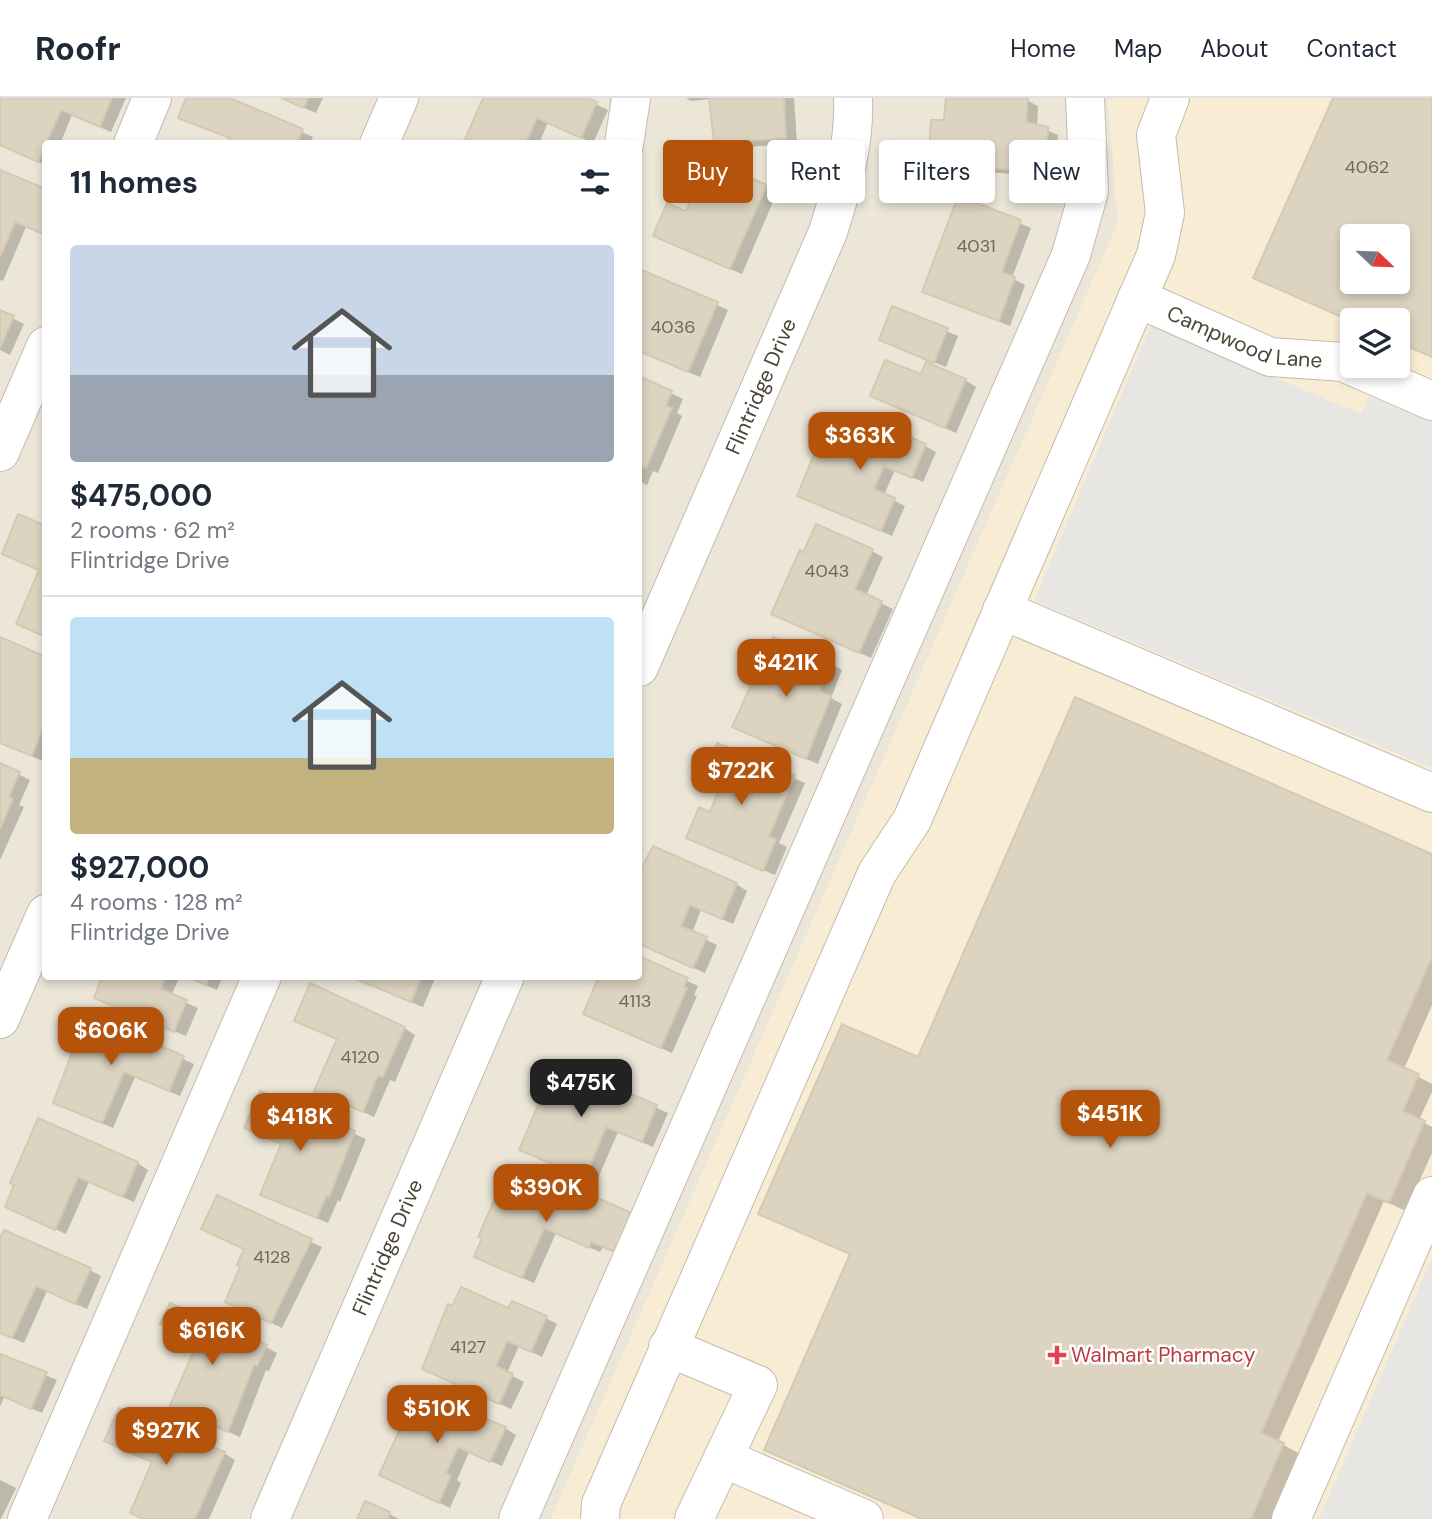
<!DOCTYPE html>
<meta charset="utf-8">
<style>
body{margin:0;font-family:"DM Sans",sans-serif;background:#f6f6f7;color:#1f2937;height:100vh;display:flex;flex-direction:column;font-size:26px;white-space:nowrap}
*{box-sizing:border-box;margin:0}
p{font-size:23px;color:#747a83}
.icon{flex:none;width:38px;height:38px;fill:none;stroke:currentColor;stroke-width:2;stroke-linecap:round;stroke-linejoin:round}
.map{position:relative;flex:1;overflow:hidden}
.drawer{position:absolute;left:42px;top:42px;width:600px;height:840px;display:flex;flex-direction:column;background:#fff;border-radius:7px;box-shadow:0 4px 10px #0003}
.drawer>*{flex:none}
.banner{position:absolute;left:663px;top:42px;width:663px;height:63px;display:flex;gap:14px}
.needle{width:46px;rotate:113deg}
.fabs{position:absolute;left:1340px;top:126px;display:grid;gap:14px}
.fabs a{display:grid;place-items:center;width:70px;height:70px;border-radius:7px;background:#fff;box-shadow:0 4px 10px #0003;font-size:35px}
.price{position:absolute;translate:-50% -60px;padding:0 16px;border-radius:14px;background:#b45309;color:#fff;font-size:23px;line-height:46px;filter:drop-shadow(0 2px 4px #0008)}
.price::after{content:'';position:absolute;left:50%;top:42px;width:21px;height:16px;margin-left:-10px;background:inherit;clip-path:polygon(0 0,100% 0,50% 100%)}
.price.selected{background:#222;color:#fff}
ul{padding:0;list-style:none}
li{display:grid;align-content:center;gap:14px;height:371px;padding:0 28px}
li+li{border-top:2px solid #e0e1e3}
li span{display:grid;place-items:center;height:217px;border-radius:7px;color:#555}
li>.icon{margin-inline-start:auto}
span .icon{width:126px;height:126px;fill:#fffc;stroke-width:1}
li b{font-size:30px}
h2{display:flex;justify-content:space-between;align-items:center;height:84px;padding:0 28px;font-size:30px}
.pill{padding:0 24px;border-radius:7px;background:#fff;box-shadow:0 4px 10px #0003;font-size:24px;line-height:63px}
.pill.selected{background:#b45309;color:#fff}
header{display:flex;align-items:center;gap:42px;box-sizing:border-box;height:98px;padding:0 35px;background:#fff;border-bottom:2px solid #e0e1e3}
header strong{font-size:33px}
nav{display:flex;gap:38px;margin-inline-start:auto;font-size:24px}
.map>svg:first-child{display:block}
</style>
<header>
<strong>Roofr</strong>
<nav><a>Home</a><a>Map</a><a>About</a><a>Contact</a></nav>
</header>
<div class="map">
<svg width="1432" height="1421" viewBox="0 0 1432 1421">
<rect width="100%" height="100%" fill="#f6f3ea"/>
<path fill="#ebe6d8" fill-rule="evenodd" d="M0 0H1108L1118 125 551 1421H0ZM46 46H639V878H46Z"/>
<path fill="#f9ecd4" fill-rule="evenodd" d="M1108 0H1432V1421H551L1118 125ZM1353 138H1398V184H1353ZM1353 222H1398V268H1353Z"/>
<path fill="#e8e6e2" d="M1151 227 1361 316 1369 298 1432 324V670L1034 503Z
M1432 1160V1421H1319Z"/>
<path fill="#0003" fill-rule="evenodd" d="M0 0H126L111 34 72 17 60 46H46V67L0 47Z
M188 0H225L313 39 310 46H229L231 41 180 19Z
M282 0H323L316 15Z
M485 0H583L608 12 593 45 548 24 539 46H465Z
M686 0H794L797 45 726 51 715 44 711 1 691 3Z
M948 0H1022L1038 8 1037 28 1058 37 1057 50 1048 49 1046 78 941 71 930 65 946 24Z
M1335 0H1432V259L1398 245V222L1353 224 1255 179ZM1353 138H1398V184H1353Z
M0 74 46 93V137L26 129 3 183 0 182Z
M678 88H766L777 95 742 176 666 143 687 115 696 96Z
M959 100 1031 130 1012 180 1025 187 1010 228 924 193Z
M639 173 728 212 700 279 639 253Z
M893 210 958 238 946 269 881 242Z
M0 214 24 226 10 257 0 252Z
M922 279 965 282 976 289 956 335 872 297Z
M639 280 683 301 677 315 682 318 658 375 653 373 647 387 639 383Z
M925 348 936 354 923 384 895 372 884 397 905 408 892 438 799 397 828 361Z
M872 453 883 459 866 498 893 511 871 560 785 521 804 457Z
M0 541 46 561 43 663 0 645Z
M831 566 842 572 831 600 842 606 818 666 745 634Z
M718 647 805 685 779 745 787 749 775 777 699 745 721 693Z
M0 667 30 682 19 707 24 709 0 762Z
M1432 758V907L1404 971 1432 986V994L1419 1022 1432 1029V1055L1406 1113 1384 1103 1278 1344 1300 1356 1272 1421H921L766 1351 852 1157 760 1115 918 961Z
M645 764 736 786 747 793 733 826 701 812 692 835 717 847 705 875 639 846V779Z
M639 860 698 888 694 897 697 898 672 955 596 921 639 878Z
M104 878H180L171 898 198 910 186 938 108 905Z
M185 878H223L217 892Z
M359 878H436L423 909 370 887Z
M88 918 194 966 180 998 135 979 113 1030 66 1010Z
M307 928 404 930 415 937 395 984 390 982 374 1019 317 993 338 942Z
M586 978 668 1015 653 1049 618 1034 596 1085 522 1052 545 995Z
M261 995 366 1041 340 1104 338 1102 328 1125 274 1102 283 1046Z
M137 1065 148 1072 134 1104 89 1084 66 1136 7 1109 16 1087Z
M501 1091 629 1160 603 1149 600 1154 556 1135 534 1185 487 1164 484 1140Z
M217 1100 322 1149 282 1230 238 1209 246 1151Z
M0 1144 90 1172 101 1178 87 1211 47 1193 24 1245 0 1235Z
M509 1213 546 1220 557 1226 542 1259 519 1248 507 1275 524 1284 511 1311 435 1277Z
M174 1241 266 1249 277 1255 269 1273 266 1272 240 1339 183 1314 196 1253Z
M0 1258 57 1282 42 1315 4 1299 0 1309Z
M505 1330 516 1337 502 1368 469 1354 457 1382 461 1385 450 1410 382 1376Z
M107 1343 224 1355 235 1362 209 1421H144L154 1365Z
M0 1382 16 1390 1 1421H0Z
M389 1416 399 1421H359Z"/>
<path fill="#dcd3c1" stroke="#d5c9b1" stroke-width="2" fill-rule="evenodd" d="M0 0H112L100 29 61 12 38 64 0 47Z
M186 0H230L303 31 297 46H227L230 40 178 20Z
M281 0H308L304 10Z
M483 0H588L597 4 581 40 537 20 525 46H463Z
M709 0H784L786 40 714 45Z
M946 0H1028L1026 24 1048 29 1047 45 1037 44 1035 73 928 66 931 22H944Z
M1333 0H1432V259L1398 244V222L1353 224 1253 180ZM1353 138H1398V184H1353Z
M679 49 767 87 730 171 653 138 667 105 686 113 694 95 665 83Z
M0 72 46 91V137L15 124 0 159Z
M958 98 1021 122 1002 174 1015 179 999 223 922 194Z
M639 171 718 204 688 274 639 253Z
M892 208 948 230 934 265 879 242Z
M0 212 14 218 0 250Z
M885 262 921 276 926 264 966 281 945 330 870 298Z
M639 278 672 293 666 308 672 310 646 370 642 368 639 375Z
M844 320 889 339 892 331 926 346 912 380 884 368 874 391 895 400 881 433 797 398 815 354 827 359Z
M18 416 46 428V539L16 526 39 472 2 456Z
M816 426 873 451 855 491 882 503 859 555 771 516 800 452 803 455Z
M0 539 46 559V621L32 658 0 645Z
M773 539 832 565 820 593 831 598 806 661 732 629Z
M1075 599 1432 756V859L1387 962 1419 976 1403 1013 1425 1023 1389 1105 1367 1095 1261 1335 1284 1345 1251 1421H922L764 1352 850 1156 758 1116 842 926 918 959Z
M717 645 795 677 769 738 776 741 763 773 686 740 699 709 710 714 719 692 701 684Z
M0 665 20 674 9 699 13 701 0 731Z
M653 748 737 785 722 821 690 807 681 828 707 839 693 870 639 846V775Z
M639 858 688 880 684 889 687 890 661 950 583 916 599 878H639Z
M102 878H166L161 891 187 902 174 934 94 900Z
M185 878H210L206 887Z
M358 878H422L411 904 356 881Z
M310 885 405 929 383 979 378 977 363 1014 314 993 337 941 294 923Z
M87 916 184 958 169 993 124 974 102 1025 53 1005Z
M557 963 587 976 581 990 588 993 594 980 657 1007 642 1044 606 1029 585 1080 519 1052 539 1005 534 1003 539 991 544 993Z
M260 993 355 1033 329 1099 326 1098 317 1120 260 1097 281 1046 244 1030Z
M38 1020 138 1064 123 1099 78 1079 55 1132 5 1109 14 1087 10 1085Z
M511 1077 567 1102 573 1089 634 1116 617 1155 591 1144 589 1150 544 1130 522 1180 474 1159 482 1140 478 1139 500 1089 505 1091Z
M217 1097 312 1141 271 1225 225 1204 240 1169 237 1167 244 1151 201 1131Z
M4 1132 91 1170 75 1206 36 1188 12 1240 0 1235V1140Z
M461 1189 508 1210 512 1203 547 1218 531 1254 507 1243 496 1268 513 1276 499 1306 422 1271 448 1206 452 1208Z
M170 1205 267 1247 257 1268 254 1267 228 1334 170 1308 194 1252 172 1242 176 1233 160 1226Z
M0 1256 47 1274 31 1311 0 1297Z
M420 1294 506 1329 490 1364 458 1349 446 1375 451 1377 439 1405 379 1377 416 1296 419 1297Z
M119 1310 225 1354 195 1421H143L130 1415 152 1364 104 1343Z
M365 1403 390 1414 388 1420 391 1421H357Z"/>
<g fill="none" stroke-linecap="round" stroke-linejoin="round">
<defs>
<g id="minor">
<path d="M133 46 152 0"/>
<path d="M379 46 399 0"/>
<path d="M624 46 631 0"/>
<path id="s1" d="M1137 200 1270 259 1343 264 1432 303"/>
<path d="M0 354 46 248"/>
<path d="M1002 512 1432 695"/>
<path id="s2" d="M639 569 828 134C842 90 855 46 853 0"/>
<path d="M0 921 46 816"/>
<path d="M668 1249 758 1287 694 1421"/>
<path d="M723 1360 864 1421"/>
<path d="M27 1421 262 878"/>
<path id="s3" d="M270 1421 505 878"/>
<path d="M518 1421 1071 157 1089 93 1085 0"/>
<path d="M600 1421 601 1406 877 775 912 722 1156 157 1165 115 1156 37 1170 0"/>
<path d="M1291 1421 1432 1098"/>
</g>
</defs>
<use href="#minor" stroke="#c3bcac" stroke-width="40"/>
<use href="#minor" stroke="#fff" stroke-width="38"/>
</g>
<path fill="#e0444e" stroke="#fff" stroke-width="2.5" d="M1053.5 1246.5h7v7h7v7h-7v7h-7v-7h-7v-7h7z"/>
<g text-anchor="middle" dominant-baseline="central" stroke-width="5" stroke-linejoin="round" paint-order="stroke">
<g font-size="18" fill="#70685a">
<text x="1367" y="69">4062</text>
<text x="976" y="148">4031</text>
<text x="673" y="229">4036</text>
<text x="827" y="473">4043</text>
<text x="635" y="903">4113</text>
<text x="360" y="959">4120</text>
<text x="272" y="1159">4128</text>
<text x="468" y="1249">4127</text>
</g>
<g font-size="21" fill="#4c4537" stroke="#fff">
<text stroke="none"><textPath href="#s1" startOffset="116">Campwood Lane</textPath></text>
<text stroke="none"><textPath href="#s2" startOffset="306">Flintridge Drive</textPath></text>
<text stroke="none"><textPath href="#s3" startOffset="296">Flintridge Drive</textPath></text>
</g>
<g font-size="21" fill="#be3a42" stroke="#fff" text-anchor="start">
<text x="1071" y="1257">Walmart Pharmacy</text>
</g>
</g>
</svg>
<div class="fabs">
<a><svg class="needle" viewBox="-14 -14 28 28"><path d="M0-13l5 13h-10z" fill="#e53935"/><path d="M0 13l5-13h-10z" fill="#747a83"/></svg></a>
<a><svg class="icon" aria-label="layers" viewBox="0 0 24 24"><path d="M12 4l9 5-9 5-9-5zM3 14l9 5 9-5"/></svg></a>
</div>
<b class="price" style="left:860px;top:374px">$363K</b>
<b class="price" style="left:786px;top:601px">$421K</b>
<b class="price" style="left:741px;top:709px">$722K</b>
<b class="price" style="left:111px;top:969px">$606K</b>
<b class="price selected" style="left:581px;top:1021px">$475K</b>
<b class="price" style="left:1110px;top:1052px">$451K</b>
<b class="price" style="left:300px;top:1055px">$418K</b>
<b class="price" style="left:546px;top:1126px">$390K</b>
<b class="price" style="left:212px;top:1269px">$616K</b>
<b class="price" style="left:437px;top:1347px">$510K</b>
<b class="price" style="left:166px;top:1369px">$927K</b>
<div class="banner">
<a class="pill selected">Buy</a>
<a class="pill">Rent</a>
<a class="pill">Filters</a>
<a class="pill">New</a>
</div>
<section class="drawer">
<h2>11 homes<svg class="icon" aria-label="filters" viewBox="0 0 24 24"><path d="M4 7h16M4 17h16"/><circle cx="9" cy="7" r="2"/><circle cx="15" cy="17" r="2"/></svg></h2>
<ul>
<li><span style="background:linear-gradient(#c9d6e8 60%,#9aa5b1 0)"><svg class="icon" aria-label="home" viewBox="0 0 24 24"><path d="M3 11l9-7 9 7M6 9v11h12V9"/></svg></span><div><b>$475,000</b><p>2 rooms · 62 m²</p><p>Flintridge Drive</p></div></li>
<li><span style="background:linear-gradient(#bfe0f5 65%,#c2b280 0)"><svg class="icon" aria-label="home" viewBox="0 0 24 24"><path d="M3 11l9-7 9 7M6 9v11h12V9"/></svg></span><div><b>$927,000</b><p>4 rooms · 128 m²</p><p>Flintridge Drive</p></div></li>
</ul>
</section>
</div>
